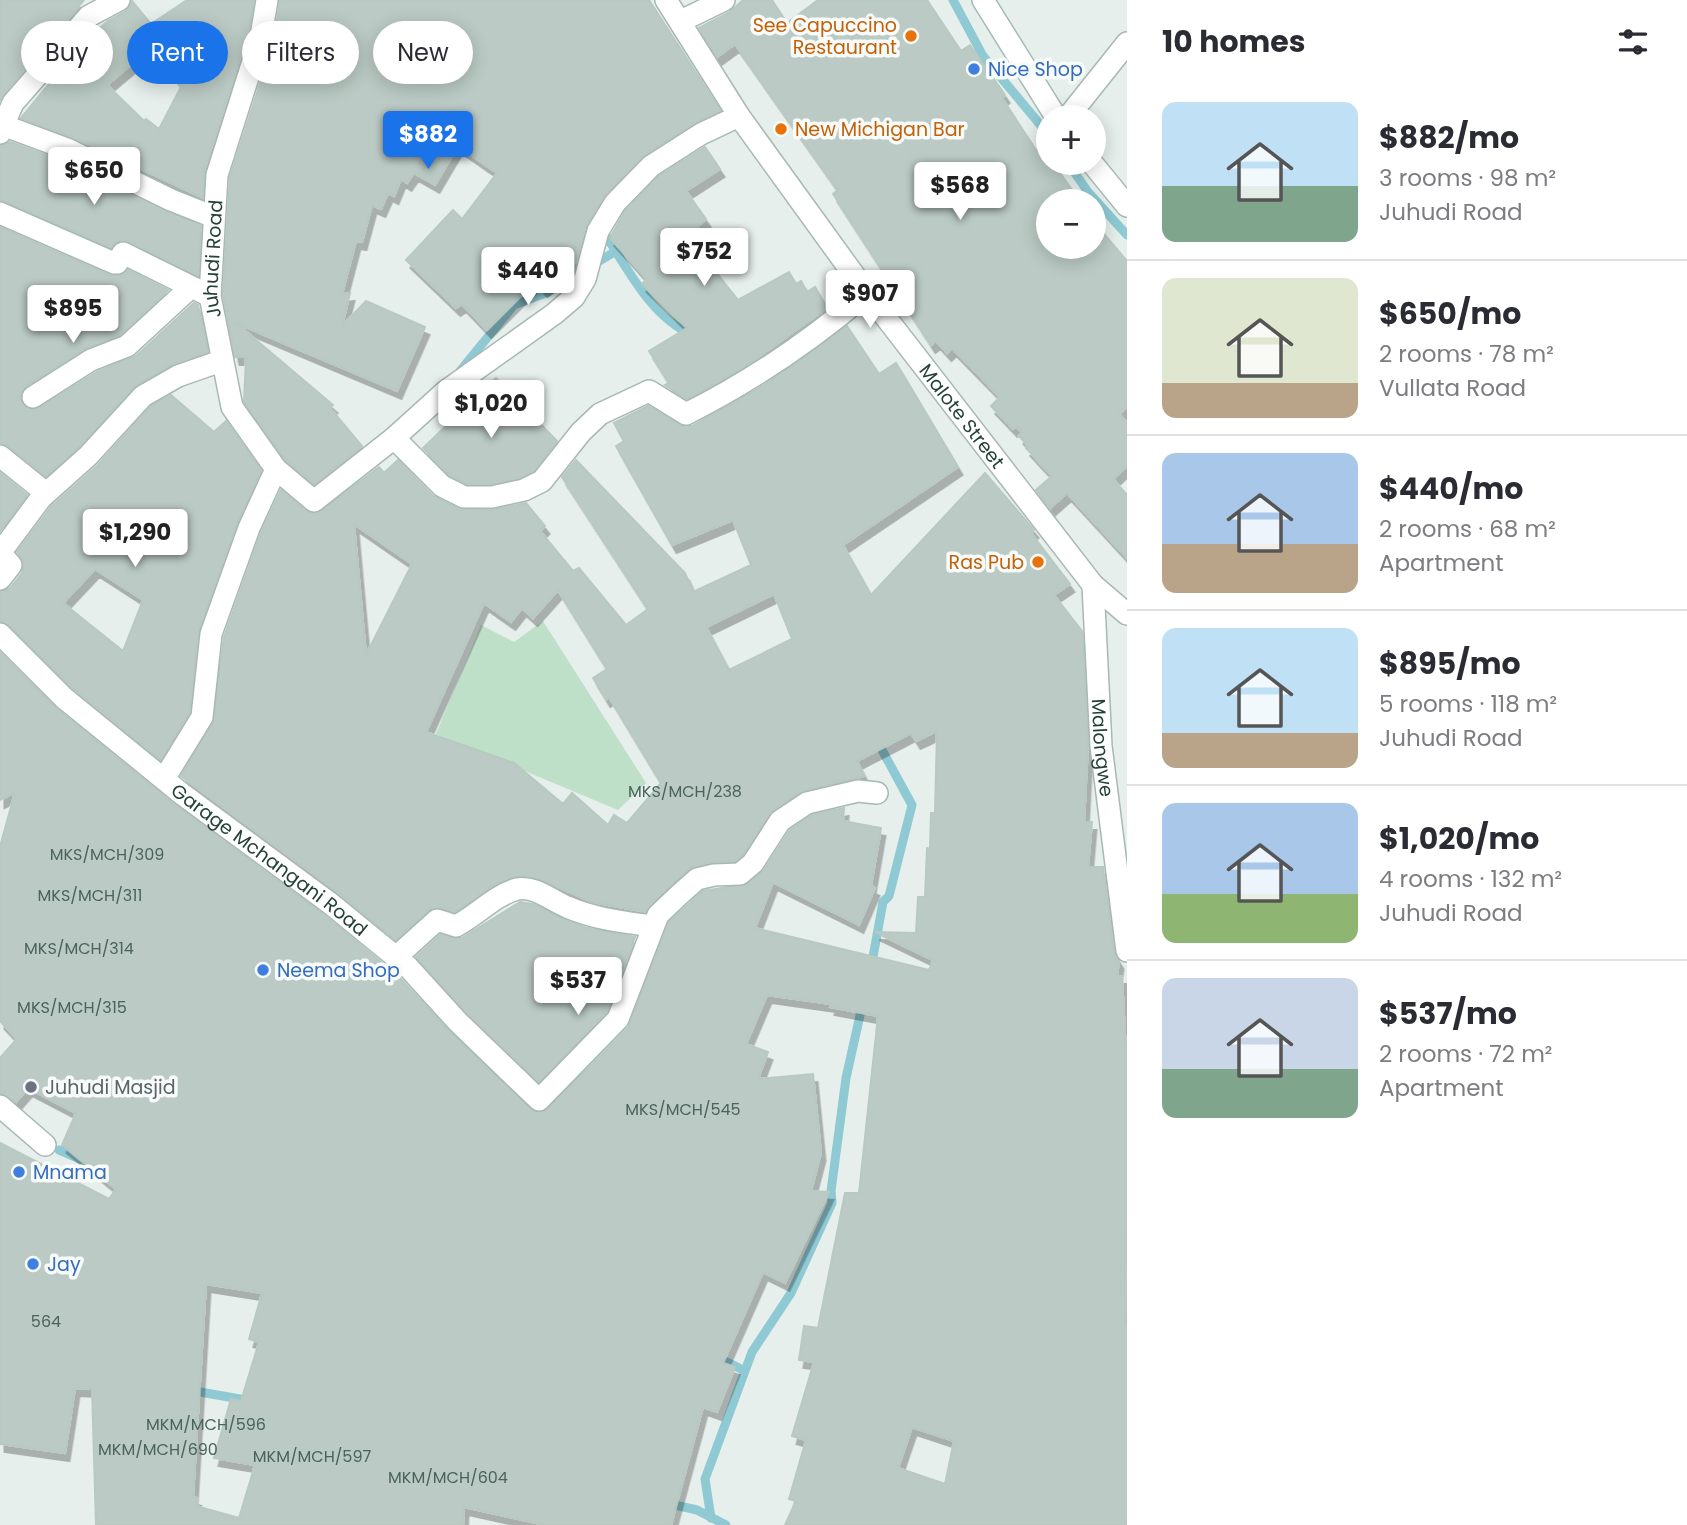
<!DOCTYPE html>
<meta charset="utf-8">
<style>
body{margin:0;font-family:Poppins,sans-serif;background:#f2f2f3;color:#2b2b33;height:100vh;display:flex;flex-direction:column;font-size:26px;white-space:nowrap}
*{box-sizing:border-box;margin:0}
p{font-size:23px;color:#7c7c81}
.icon{flex:none;width:38px;height:38px;fill:none;stroke:currentColor;stroke-width:2;stroke-linecap:round;stroke-linejoin:round}
.map{position:relative;flex:1;overflow:hidden}
.drawer{display:flex;flex-direction:column;background:#fff;width:560px}
.drawer>*{flex:none}
.top-card{position:absolute;left:21px;top:21px;width:665px;height:63px;display:flex;gap:14px}
.buttons{position:absolute;left:1036px;top:105px;display:grid;gap:14px}
.buttons a{display:grid;place-items:center;width:70px;height:70px;border-radius:50%;background:#fff;box-shadow:0 4px 18px #0003;font-size:35px}
.price{position:absolute;translate:-50% -60px;padding:0 16px;border-radius:7px;background:#fff;color:#222;font-size:23px;line-height:46px;filter:drop-shadow(0 2px 4px #0008)}
.price::after{content:'';position:absolute;left:50%;top:42px;width:21px;height:16px;margin-left:-10px;background:inherit;clip-path:polygon(0 0,100% 0,50% 100%)}
.price.selected{background:#1a73e8;color:#fff}
ul{padding:0;list-style:none}
li{display:flex;align-items:center;gap:21px;height:175px;padding:0 35px}
li+li{border-top:2px solid #e1e1e2}
li span{display:grid;place-items:center;flex:none;width:196px;height:140px;border-radius:14px;color:#555}
li>.icon{margin-inline-start:auto}
span .icon{width:84px;height:84px;fill:#fffc;stroke-width:1}
li b{font-size:30px}
h2{display:flex;justify-content:space-between;align-items:center;height:84px;padding:0 35px;font-size:30px}
.pill{padding:0 24px;border-radius:32px;background:#fff;box-shadow:0 4px 18px #0003;font-size:24px;line-height:63px}
.pill.selected{background:#1a73e8;color:#fff}
main{display:flex;flex:1;min-height:0}
.map>svg:first-child{display:block}
</style>
<main>
<div class="map">
<svg width="1127" height="1525" viewBox="0 0 1127 1525">
<defs>
<filter id="shadow"><feDropShadow dx="4.5" dy="8" stdDeviation="0" flood-color="#0004"/></filter>
</defs>
<rect width="100%" height="100%" fill="#e6efeb"/>
<path fill="#bfe0c8" d="M543 621 646 783 618 810 436 734 481 625 514 642Z"/>
<g fill="none" stroke-linecap="round" stroke-linejoin="round">
<path stroke="#8ec9d4" stroke-width="9" d="M953 0 983 56 1048 134
M1068 163 1088 192 1127 235
M603 231C626 266 651 317 691 334
M460 371 514 305 548 292 616 251
M871 968 883 902 889 896 912 805 876 739
M59 1150 87 1162
M715 1356 745 1371
M189 1390 251 1401
M666 1503 697 1510 726 1525
M711 1518 705 1479 752 1352 791 1293 832 1203 831 1191 846 1078 863 1002"/>
</g>
<path fill="#bbcac4" stroke="#b8c9c2" stroke-width="2" fill-rule="evenodd" filter="url(#shadow)" d="M0 0H84L0 100Z
M187 0H254L248 33 204 171 203 198 73 137 21 118 84 41 108 21 126 11 132 1 151 24ZM154 45 181 87 159 129 146 119 144 121 107 85Z
M280 0H649L720 110 694 123 642 157 604 196 585 227 576 262 543 289 536 281 487 330 462 304 456 308 406 260 453 210 462 219 497 173 458 146 435 185 414 173 407 183 401 179 394 196 388 193 381 209 372 205 362 242 356 241 342 294 350 293 342 326 366 301 425 327 397 391 236 323 333 405 330 408 362 446 314 484 286 460 244 402 246 357H235L223 295 230 177 274 40Z
M743 0H772L787 23 818 0H927L961 51 970 45 1005 95 1002 98 1038 153 1044 150 1048 163H1053L1080 201H1048V247H1094V222L1127 261V407L1119 414 1127 423V466L1113 479 1127 495V558L1067 493 1050 508 1036 490 1052 476 1026 448 1028 446 1019 436 1022 433 1017 427 1013 429 991 406 1000 397 952 348 947 353 936 341 931 345 833 194 838 190 735 44 717 57 699 28 730 12Z
M10 142 62 161 201 226 198 275 129 241H117L111 247 0 200V146Z
M705 147 720 169 686 191 706 219 660 260 708 262 738 300 789 272 796 284 801 281 807 292 815 287 827 308 750 363 687 399 665 385 669 383 649 351 687 328 642 284 647 279 610 238 625 211 659 176Z
M0 227 109 275 118 276 128 270 168 290 120 335 84 349 26 386 20 397 26 408H39L97 372 136 356 194 303 198 305 208 352 172 364 136 385 79 447 46 476 8 446 0 443Z
M847 326 879 374 896 363 958 467 843 545 871 595 985 473 1034 530 1031 533 1070 584 1054 595 1082 631 1088 746 1084 822H1092L1088 867H1103L1114 953 1119 961 1117 976H1122L1127 1073 1125 1324H1127V1525H785L796 1501 789 1499 806 1440 792 1436 814 1362 799 1360 804 1326 818 1328 845 1193H859L878 1016 830 1007 831 1004 767 995 746 1044 768 1052 758 1079 813 1074 821 1153 811 1191 829 1192 785 1283 763 1272 723 1363 735 1367 717 1412 703 1407 671 1525H545L464 1507 463 1525H96L92 1389 75 1388 65 1453 0 1444V1143L109 1199 116 1189 62 1145 76 1113 28 1088 16 1102 0 1093V1058L17 1039 0 1021V847L15 792 0 800V653L56 708 174 804 323 914 399 977 449 1031 535 1112 548 1109 628 1028 669 922 703 891 748 884 764 870 790 830 812 815 844 808 843 821 881 828 871 886 875 888 859 925 773 882 755 928 929 970 933 960 875 932 916 933 918 897H925L927 848 930 849 931 813H935L937 731 916 741 911 733 857 761 864 776 800 792 769 813 743 854 735 861 711 862 689 869 645 912 592 902 540 879 516 876 494 885 455 912 440 907 429 910 395 940 339 893 181 776 213 723 224 637 261 533 281 490 306 511 317 514 379 467 384 473 398 460 433 496 459 509 492 510 526 503 545 526 540 531 573 571 579 568 626 625 648 609 562 477 576 460 685 573 693 592 751 565 733 520 672 545 616 446 624 441 614 423 648 406 680 425 692 426 764 385ZM354 524 412 564 366 655ZM558 590 607 669 593 678 606 699 609 697 661 783 627 823 614 815 608 825 572 793 563 804 514 763 426 732 484 603 511 622 522 608 533 618ZM774 594 792 639 729 670 706 627ZM206 1284 262 1293 249 1339 259 1342 241 1401 231 1399 214 1458 255 1465 239 1518 196 1506 197 1498 193 1497ZM912 1427 954 1441 945 1484 898 1468Z
M496 378 557 441 534 471 520 478 491 484H467L450 475 423 448Z
M171 395 214 432 226 421 261 470 237 523 199 630 189 713 161 760 73 688 9 625 0 621V592L10 588 22 573 24 562 17 552 51 507 97 466 151 406ZM95 569 143 600 123 651 63 603Z
M0 473 27 495 0 531Z
M520 902 532 904 584 927 635 937 607 1012 539 1082 467 1013 416 957 440 935 462 938Z"/>
<g fill="none" stroke-linecap="round" stroke-linejoin="round">
<defs>
<g id="street">
<path id="s1" d="M666 0 739 116 867 293 1093 585 1127 614"/>
<path d="M681 21 724 0"/>
<path d="M1068 117 1127 43"/>
<path d="M0 124 67 149 171 200 214 217"/>
<path d="M0 133 13 103 89 16 119 0"/>
<path d="M0 213 114 263H117L123 253 210 296"/>
<path d="M33 397 91 360 127 346 190 288"/>
<path d="M394 438 442 486 464 497H492L524 490 542 481 581 432 600 414 649 391 686 414C750 382 813 339 867 293"/>
<path d="M0 456 41 489V498L0 553"/>
<path d="M276 469 314 501 394 438 446 391 554 314 574 297 585 279 598 231 615 203 651 166 701 134 739 116"/>
<path d="M41 498 88 456 143 396 178 376 221 361"/>
<path d="M0 553 11 565 0 579"/>
<path id="s2" d="M1093 585 1101 746 1127 951"/>
<path id="s3" d="M0 634 64 698 182 794 331 904 408 967 458 1022 539 1100 618 1019 658 915 679 895 697 879 714 875 740 874 753 863 780 821 807 803 858 791 877 793"/>
<path id="s4" d="M164 779 202 717 211 634 249 528 276 469 232 407 210 296 217 175 261 36 267 0"/>
<path d="M396 957 437 920 456 926C476 916 495 895 517 889 534 885 552 901 567 907 595 919 623 922 652 926"/>
<path d="M0 1106 45 1145"/>
</g>
<path id="secondary" d="M983 0 1056 117
M1092 163 1127 206"/>
</defs>
<use href="#street" stroke="#a8b8b2" stroke-width="24"/>
<use href="#secondary" stroke="#a4bbb3" stroke-width="24"/>
<use href="#street" stroke="#fff" stroke-width="21"/>
<use href="#secondary" stroke="#fff" stroke-width="21"/>
</g>
<g fill="#e8710a" stroke="#f7fbf9" stroke-width="2.5">
<circle cx="911" cy="36" r="7"/>
<circle cx="781" cy="129" r="7"/>
<circle cx="1038" cy="562" r="7"/>
</g>
<g fill="#3f7fe0" stroke="#f7fbf9" stroke-width="2.5">
<circle cx="974" cy="69" r="7"/>
<circle cx="263" cy="970" r="7"/>
<circle cx="19" cy="1172" r="7"/>
<circle cx="33" cy="1264" r="7"/>
</g>
<circle fill="#6b7280" stroke="#f7fbf9" stroke-width="2.5" cx="31" cy="1087" r="7"/>
<g text-anchor="middle" dominant-baseline="central" stroke-width="7" stroke-linejoin="round" paint-order="stroke">
<g font-size="16" fill="#4a645c">
<text x="685" y="791">MKS/MCH/238</text>
<text x="107" y="854">MKS/MCH/309</text>
<text x="90" y="895">MKS/MCH/311</text>
<text x="79" y="948">MKS/MCH/314</text>
<text x="72" y="1007">MKS/MCH/315</text>
<text x="683" y="1109">MKS/MCH/545</text>
<text x="46" y="1321">564</text>
<text x="206" y="1424">MKM/MCH/596</text>
<text x="158" y="1449">MKM/MCH/690</text>
<text x="312" y="1456">MKM/MCH/597</text>
<text x="448" y="1477">MKM/MCH/604</text>
</g>
<g font-size="19" fill="#c56008" stroke="#f7fbf9" text-anchor="end">
<text x="897" y="25">See Capuccino<tspan x="897" dy="22">Restaurant</tspan></text>
<text x="795" y="129" text-anchor="start">New Michigan Bar</text>
<text x="1024" y="562">Ras Pub</text>
</g>
<g font-size="19" fill="#366cbe" stroke="#f7fbf9" text-anchor="start">
<text x="988" y="69">Nice Shop</text>
<text x="277" y="970">Neema Shop</text>
<text x="33" y="1172">Mnama</text>
<text x="47" y="1264">Jay</text>
</g>
<g font-size="19" fill="#24423a" stroke="#f7fbf9">
<text stroke="none"><textPath href="#s4" startOffset="560">Juhudi Road</textPath></text>
<text stroke="none"><textPath href="#s1" startOffset="511">Malote Street</textPath></text>
<text stroke="none"><textPath href="#s2" startOffset="163">Malongwe</textPath></text>
<text stroke="none"><textPath href="#s3" startOffset="352">Garage Mchangani Road</textPath></text>
</g>
<g font-size="19" fill="#5b616d" stroke="#f7fbf9" text-anchor="start">
<text x="45" y="1087">Juhudi Masjid</text>
</g>
</g>
</svg>
<div class="buttons">
<a>+</a>
<a>−</a>
</div>
<b class="price selected" style="left:428px;top:171px">$882</b>
<b class="price" style="left:94px;top:207px">$650</b>
<b class="price" style="left:960px;top:222px">$568</b>
<b class="price" style="left:704px;top:288px">$752</b>
<b class="price" style="left:528px;top:307px">$440</b>
<b class="price" style="left:870px;top:330px">$907</b>
<b class="price" style="left:73px;top:345px">$895</b>
<b class="price" style="left:491px;top:440px">$1,020</b>
<b class="price" style="left:135px;top:569px">$1,290</b>
<b class="price" style="left:578px;top:1017px">$537</b>
<div class="top-card">
<a class="pill">Buy</a>
<a class="pill selected">Rent</a>
<a class="pill">Filters</a>
<a class="pill">New</a>
</div>
</div>
<section class="drawer">
<h2>10 homes<svg class="icon" aria-label="filters" viewBox="0 0 24 24"><path d="M4 7h16M4 17h16"/><circle cx="9" cy="7" r="2"/><circle cx="15" cy="17" r="2"/></svg></h2>
<ul>
<li><span style="background:linear-gradient(#bfe0f5 60%,#7fa58c 0)"><svg class="icon" aria-label="home" viewBox="0 0 24 24"><path d="M3 11l9-7 9 7M6 9v11h12V9"/></svg></span><div><b>$882/mo</b><p>3 rooms · 98 m²</p><p>Juhudi Road</p></div></li>
<li><span style="background:linear-gradient(#dfe7d0 75%,#b9a48a 0)"><svg class="icon" aria-label="home" viewBox="0 0 24 24"><path d="M3 11l9-7 9 7M6 9v11h12V9"/></svg></span><div><b>$650/mo</b><p>2 rooms · 78 m²</p><p>Vullata Road</p></div></li>
<li><span style="background:linear-gradient(#a9c7e8 65%,#b9a48a 0)"><svg class="icon" aria-label="home" viewBox="0 0 24 24"><path d="M3 11l9-7 9 7M6 9v11h12V9"/></svg></span><div><b>$440/mo</b><p>2 rooms · 68 m²</p><p>Apartment</p></div></li>
<li><span style="background:linear-gradient(#bfe0f5 75%,#b9a48a 0)"><svg class="icon" aria-label="home" viewBox="0 0 24 24"><path d="M3 11l9-7 9 7M6 9v11h12V9"/></svg></span><div><b>$895/mo</b><p>5 rooms · 118 m²</p><p>Juhudi Road</p></div></li>
<li><span style="background:linear-gradient(#a9c7e8 65%,#8fb573 0)"><svg class="icon" aria-label="home" viewBox="0 0 24 24"><path d="M3 11l9-7 9 7M6 9v11h12V9"/></svg></span><div><b>$1,020/mo</b><p>4 rooms · 132 m²</p><p>Juhudi Road</p></div></li>
<li><span style="background:linear-gradient(#c9d6e8 65%,#7fa58c 0)"><svg class="icon" aria-label="home" viewBox="0 0 24 24"><path d="M3 11l9-7 9 7M6 9v11h12V9"/></svg></span><div><b>$537/mo</b><p>2 rooms · 72 m²</p><p>Apartment</p></div></li>
</ul>
</section>
</main>
